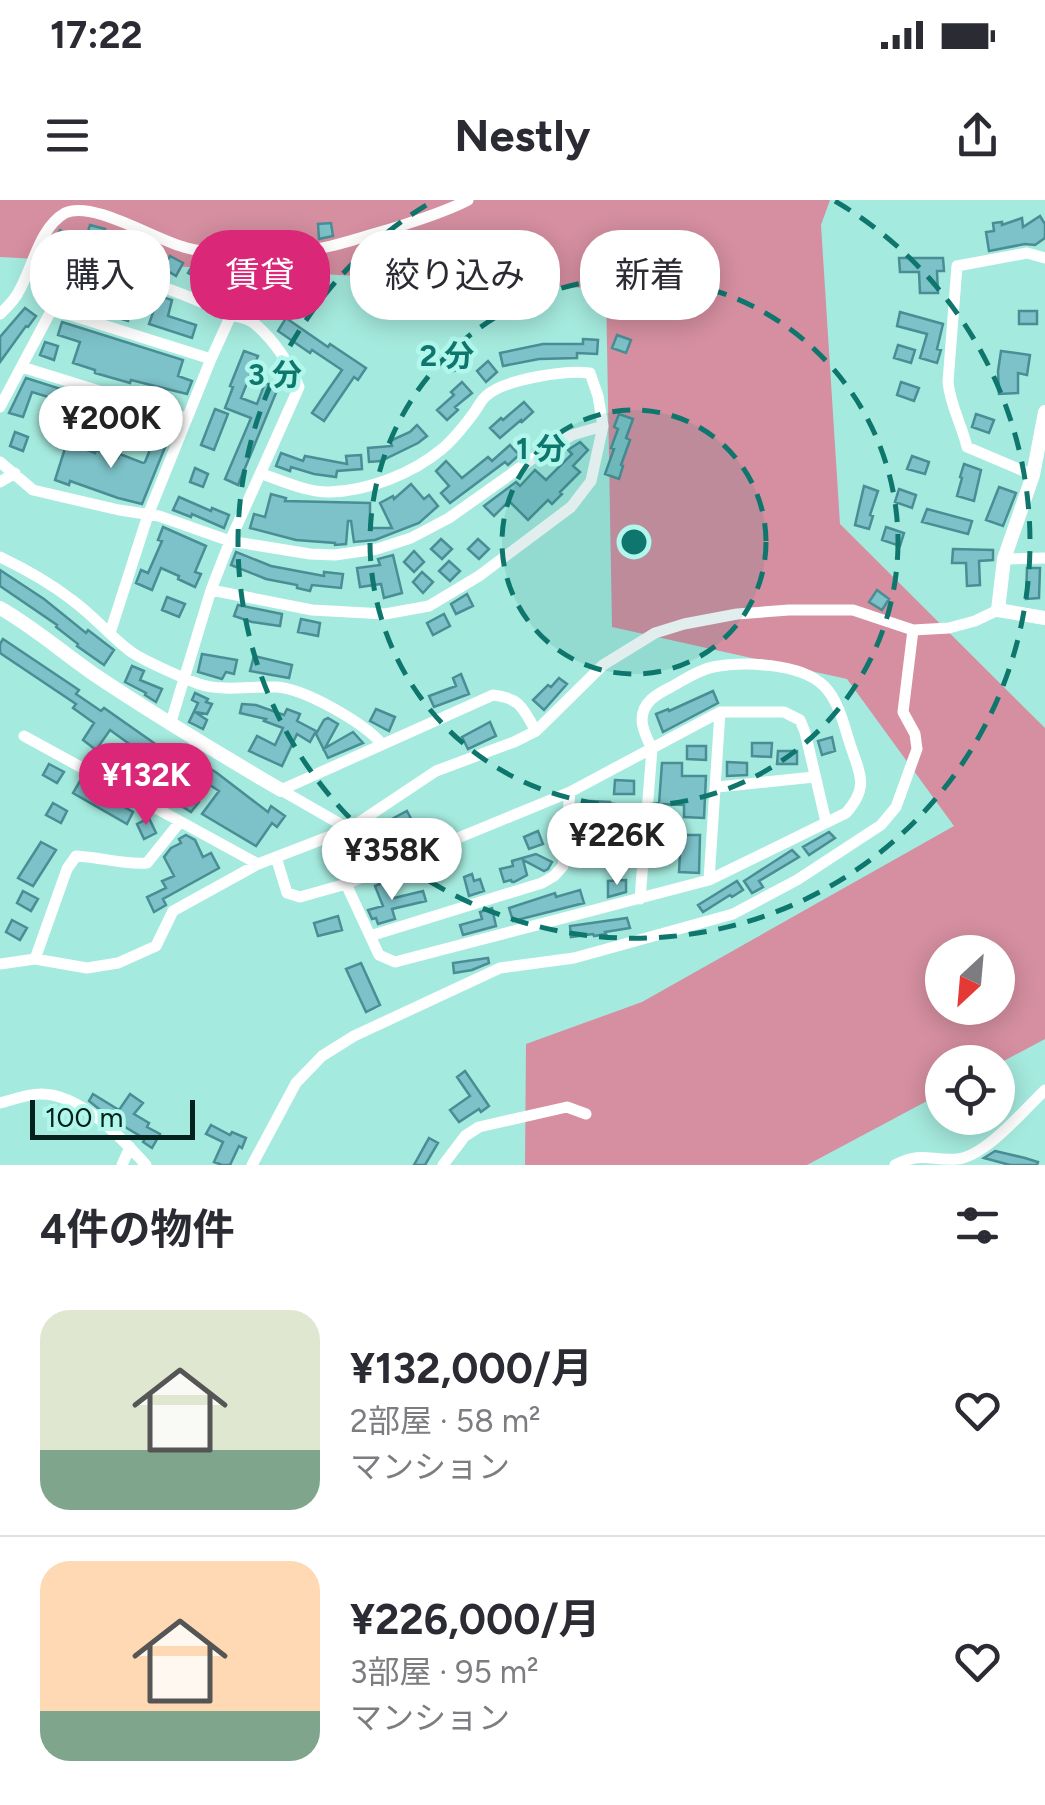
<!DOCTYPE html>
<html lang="ja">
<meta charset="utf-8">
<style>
body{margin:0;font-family:Figtree,"Noto Sans JP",sans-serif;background:#f7f7f7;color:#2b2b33;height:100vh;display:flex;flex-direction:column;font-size:38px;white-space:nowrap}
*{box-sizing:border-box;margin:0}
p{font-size:32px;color:#7c7c81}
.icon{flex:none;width:55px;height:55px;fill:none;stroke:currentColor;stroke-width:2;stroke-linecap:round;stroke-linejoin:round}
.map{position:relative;height:965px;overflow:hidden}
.panel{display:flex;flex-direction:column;background:#fff;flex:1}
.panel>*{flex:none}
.hud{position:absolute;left:30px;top:30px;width:985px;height:90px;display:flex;gap:20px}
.needle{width:65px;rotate:206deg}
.tools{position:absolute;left:925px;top:735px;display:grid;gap:20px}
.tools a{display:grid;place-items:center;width:90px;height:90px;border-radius:50%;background:#fff;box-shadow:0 5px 25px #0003;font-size:50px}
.scale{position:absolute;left:30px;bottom:25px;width:165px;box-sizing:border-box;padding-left:10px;border:5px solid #04211d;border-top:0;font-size:28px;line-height:35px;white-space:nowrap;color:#04211d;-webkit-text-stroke:8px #b2f7ec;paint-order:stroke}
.price{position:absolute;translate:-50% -85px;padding:0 22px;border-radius:35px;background:#fff;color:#222;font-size:32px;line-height:65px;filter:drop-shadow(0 2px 5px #0008)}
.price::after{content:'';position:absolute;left:50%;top:60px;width:30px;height:22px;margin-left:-15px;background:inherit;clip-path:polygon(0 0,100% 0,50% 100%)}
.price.selected{background:#db2777;color:#fff}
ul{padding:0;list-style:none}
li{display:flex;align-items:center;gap:30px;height:250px;padding:0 40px}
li+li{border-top:2px solid #e1e1e2}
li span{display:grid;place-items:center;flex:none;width:280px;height:200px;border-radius:30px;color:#555}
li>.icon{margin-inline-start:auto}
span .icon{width:120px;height:120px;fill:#fffc;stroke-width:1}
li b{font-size:42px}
h2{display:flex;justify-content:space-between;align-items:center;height:120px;padding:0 40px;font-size:42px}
.tag{padding:0 35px;border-radius:40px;background:#fff;box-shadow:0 5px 25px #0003;font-size:35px;line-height:90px}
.tag.selected{background:#db2777;color:#fff}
.status{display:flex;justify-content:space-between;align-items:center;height:70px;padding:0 50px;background:#fff;direction:ltr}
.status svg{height:28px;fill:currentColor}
header{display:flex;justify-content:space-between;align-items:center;height:130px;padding:0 40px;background:#fff;font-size:45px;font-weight:700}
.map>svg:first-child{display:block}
</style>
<div class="status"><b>17:22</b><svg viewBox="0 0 49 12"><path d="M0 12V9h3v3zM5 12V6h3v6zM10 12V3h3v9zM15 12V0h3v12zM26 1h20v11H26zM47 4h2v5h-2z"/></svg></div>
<header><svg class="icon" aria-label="menu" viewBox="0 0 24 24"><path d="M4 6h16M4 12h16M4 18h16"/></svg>Nestly<svg class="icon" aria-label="share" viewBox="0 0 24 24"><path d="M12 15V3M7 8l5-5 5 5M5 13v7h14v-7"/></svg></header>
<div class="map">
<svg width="1045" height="965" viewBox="0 0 1045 965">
<rect width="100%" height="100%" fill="#a5eade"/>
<path fill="#d58fa0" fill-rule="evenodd" d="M0 0H830L821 25 840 324 1045 528V839L998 864V862H942V893L807 965H525L526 844 642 802 954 626 847 479 612 427 606 89 0 57ZM942 752H998V808H942Z"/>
<path fill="#7cc2c8" stroke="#498e95" stroke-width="2.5" d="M1040 16 1045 24V38L1035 45 1025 44 989 51 986 32 994 31 993 23 1002 22V25L1022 18 1023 27Z
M331 23 333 36 319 39 318 24Z
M90 25 105 29 104 33 150 49 146 62 105 48 106 45 86 38Z
M60 30 73 37 52 71 41 65Z
M415 39 429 41 427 55 413 53Z
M170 56 183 63 176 76 163 68Z
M899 58H943L944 71H937L938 93H920L919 72H900Z
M195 61 208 68 201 80 188 73Z
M271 63 284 68 278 81 265 73Z
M221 65 234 72 227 84 214 77Z
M104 78 172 100 168 116 196 125 192 138 149 124 157 101 136 95 128 121 88 109 92 96 98 98Z
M25 108 36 116 28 127 26 126 0 162V137Z
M1019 111H1037V124H1019Z
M900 112 943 124 937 149 941 150 937 163 920 158 927 134 897 126Z
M286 118 328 147 330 144 366 168 358 180 354 177 324 221 312 213 342 170 312 150 310 153 278 131Z
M62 122 183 160 178 176 192 181 187 194 131 180 130 183 95 173V170L73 163 80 142 58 135Z
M617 135 631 140 626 153 612 148Z
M583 139 598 140 597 154 577 153V158L539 159 503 166 500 153 543 144H583Z
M45 142 58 146 54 160 40 155Z
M898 145 915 150 911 163 894 158Z
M244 151 258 156 241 198 257 204 265 183 278 188 238 285 225 279 251 218 225 208 233 187 230 186Z
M1001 151 1030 155 1027 175 1018 173V193L999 194 998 171Z
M464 154 467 168 453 171 450 157Z
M488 161 497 172 486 182 477 171Z
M26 178 61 189 58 200 32 192 23 217 9 213Z
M462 182 472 193 455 207 458 210 447 220 437 210 454 195 451 192Z
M901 182 919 188 914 201 897 195Z
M77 194 161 221 157 234 95 214 90 230 67 223Z
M524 202 533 212 522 222 521 220 500 238 490 228 501 218 503 220Z
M215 209 228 214 214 250 201 245Z
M619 214 633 219 626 238 630 240 621 265 623 266 619 279 605 274 614 249 611 248 618 229 614 227Z
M976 214 994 220 989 233 972 227Z
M417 225 427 236 418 243 381 261 369 262 368 248 392 246 390 241 410 232Z
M15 232 28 237 23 251 10 246Z
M156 235 168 240 142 304 118 298 70 281 69 285 55 280 67 242 95 253 96 250 118 258 120 254 143 263 145 262Z
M580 242 588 250 573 266 580 272 560 292 562 294 552 304 548 300 528 320 509 301 494 316 484 306 516 282 520 286 535 270 546 280 572 254 568 250Z
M510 245 519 255 508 265 505 262 450 303 441 293 449 286 436 271 446 261 462 278 488 257 492 261Z
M281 253 303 261 305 256 347 264 346 256 361 255 362 269 337 271 336 277 314 274 291 267 290 271 276 266Z
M912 256 929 262 925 274 907 269Z
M964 264 981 270 974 301 957 296 962 278 960 277Z
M195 268 208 274 203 287 190 282Z
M411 284 424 299 429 295 438 306 419 323 375 340 354 342 351 321H348L346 344 335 345V343L296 340 250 328 254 314 265 317 271 294 286 298 285 301 370 303V328H392L380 303 393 296 394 299Z
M864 286 878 291 870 315 873 316 869 329 855 325Z
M999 287 1016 293 1003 326 986 320Z
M899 289 916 295 912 308 895 302Z
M179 297 211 311 212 308 229 315 224 328 192 314 191 317 173 310Z
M927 309 972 321 968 334 922 322Z
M163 327 206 346 195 372 201 374 195 387 178 379 179 376 161 368 152 390 136 383 141 370 148 373 162 341 158 340Z
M886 327 904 333 900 346 882 340Z
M441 339 452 349 442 359 431 349Z
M478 339 489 349 479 359 468 349Z
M953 349 993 350V360L979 361 980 385 967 386 966 363H952Z
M414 351 424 362 414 372 404 362Z
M236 352 271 366 324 376V372L343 374 341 388 312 385 310 391 297 388V385L266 379 231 365Z
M393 355 402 393 384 398 381 384 360 387 357 368 380 365 378 359Z
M449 361 460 371 450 381 439 371Z
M1027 368H1040L1039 398 1026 399Z
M0 370 44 399 86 433 88 430 114 450 104 465 77 446 78 444 56 427 57 425 0 386Z
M422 372 433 382 423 393 413 382Z
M877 390 889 399 882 410 869 402Z
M467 394 473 406 456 414 451 404Z
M167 397 185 404 179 417 162 410Z
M238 405 282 414 280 426 252 422 234 416Z
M444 414 450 426 433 435 427 423Z
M301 419 320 423 318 436 298 432Z
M3 439 79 490 76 494 101 511 104 508 154 543 140 562 184 594 186 592 199 602 191 612 114 563 128 543 110 530 96 550 83 540 94 523 73 508 76 504 0 453V444Z
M202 454 237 460 234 474 226 472 222 479 198 472Z
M254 456 292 465 289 478 250 471Z
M132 466 144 471 140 480 162 489 156 502 145 495 146 493 125 482Z
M461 474 469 494 434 507 429 496 456 486 453 478Z
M559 478 567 484 544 510 533 500 548 485 551 487Z
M713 491 718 503 663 532 656 514 668 509 669 511Z
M195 493 208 499 206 502 212 504 207 514 195 512 207 520 203 529 189 522 198 503 192 500Z
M242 504 256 505 284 515 287 509 300 514 297 521 316 531 310 542 297 534 282 566 249 551 257 536 275 545 283 528 264 521 266 519 240 513Z
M376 509 395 517 389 531 370 521Z
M328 518 338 524 325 548 353 532 363 543 328 558 316 534 324 520Z
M490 522 496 536 468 549 462 537Z
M832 537 835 551 822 555 818 541Z
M752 543H772L771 557 752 556Z
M687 546H706V560L687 559Z
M778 551H797V564H777Z
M184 552 217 573 268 612 271 606 285 616 277 627 272 623 256 646 202 614 219 591 176 563Z
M727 562 747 563V575L727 576Z
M662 563H682V576H706L704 618 684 617V605L659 604Z
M49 564 64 572 57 583 43 575Z
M615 580 634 581V594H614Z
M80 581 133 612 127 624 73 593Z
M591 601 610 602V615H604V637H600L599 654H621L622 628H629L630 632H634V645H630V665L579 664 580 650H584L585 623H590Z
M53 603 67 611 61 623 46 615Z
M407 611 416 628 431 622 437 637 402 651 397 642 400 641 390 620Z
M149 618 156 633 144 639 137 624Z
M656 622 674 623V636L655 635Z
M538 631 543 644 529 649 524 637Z
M829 632 835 638 809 655 803 647Z
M186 635 195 640 203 657 211 653 219 668 163 699 166 705 154 712 147 697 166 688 162 681 174 676 164 657 171 648 181 643 179 639Z
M681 635H700L699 673 679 672Z
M41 642 56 650 33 686 18 678Z
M372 643 379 660 367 665 360 648Z
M792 650 799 657 759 681 763 687 752 693 744 681Z
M536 654 552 662 548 669 544 671 523 660 527 675 514 682H512L511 680 504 682 500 669 513 666 512 661Z
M344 656 350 672 338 677 331 661Z
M472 674 474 681 480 679 484 691 469 696 464 677Z
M626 680V692L608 697V681Z
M387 681 394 698 423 691 426 701 392 709 395 719 378 724 376 718 372 719 368 710 383 706 375 686Z
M737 681 743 690 732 697 730 695 703 712 698 705Z
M580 690 584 703 513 721 509 708 555 693 556 697Z
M23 691 38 699 31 711 17 703Z
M492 708 496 726 463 735 460 725 482 719 480 712Z
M338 716 342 730 318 736 314 723Z
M627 718 630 728 605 732 606 734 594 736 593 734 571 737 570 726Z
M12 720 27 728 20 740 6 732Z
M488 758 489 763 472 770 454 773 453 763Z
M361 763 380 805 366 812 346 769Z
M465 871 489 906 481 912 479 909 459 922 450 910 470 896 457 877Z
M93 894 119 910 130 894 143 903 134 914 149 923 147 927 160 934 152 948 143 942 145 939 125 927 124 929 89 901Z
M211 925 230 935 232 932 246 938 242 948 239 946 230 965H222L214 962 223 942 206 934Z
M429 938 438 943 425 965H414Z
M995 951 1025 958 1038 962 1037 965H1010L984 958Z"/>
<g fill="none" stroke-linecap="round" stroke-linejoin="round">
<path stroke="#fff" stroke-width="11" d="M52 109 211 159
M0 114C7 107 15 100 19 91 33 67 39 28 65 13 94 0 156 41 187 48 222 57 295 55 331 46 353 41 375 33 397 27 421 19 445 12 468 0
M22 167 186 218
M0 207 52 109 71 62C126 71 176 90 226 113 235 117 247 117 255 124 275 141 289 163 299 187L230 341 211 390 170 525
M0 262 33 290 119 310 159 316 230 341 310 354 335 355 377 349 411 338 449 318 532 259 572 235 603 226
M1033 275 967 247C962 225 950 205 948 182L957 66 1027 53 1045 58
M0 282 15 273
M0 357C25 369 50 383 72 400 93 415 110 436 130 451 140 459 185 479 199 484 224 492 250 486 276 487 304 488 364 523 382 544
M1004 359 1045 358
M211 390 312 410 385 414 429 406 479 376 571 307 591 281 603 226 598 196 590 173C566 170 504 179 486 196 481 200 477 209 473 214 464 226 454 239 442 249 412 274 368 291 329 292 306 292 283 281 262 274
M110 433 148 315 211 159 231 115
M24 536 258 664
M717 587 814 577
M281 590 493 495C521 498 523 509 536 531
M281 590 349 629
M276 657 287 693 300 697 346 684 570 592 720 512H784L800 520 805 532 826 622
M709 680 720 512
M346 684 379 755 395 762 709 680 846 613C867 589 862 578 852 550 845 530 840 502 824 486 801 463 743 461 713 467 698 470 684 480 671 487 657 494 642 502 642 520 642 530 648 540 652 549L640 699
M370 736 542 683 554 676 563 666 570 592
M35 759 67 669 76 656C101 657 122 665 147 663L179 623
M0 764 35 759 87 768 118 763 156 746 173 711 258 664 349 629 436 571 514 542 536 531 603 465 655 433 684 424 737 414 789 410H853L913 430 949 428 975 421 998 410
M0 903C12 900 27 894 40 894 79 893 121 937 146 965
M122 965 130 947
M252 965 296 883 322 856 354 836 500 768 574 758 733 714 797 680 881 625 896 607 917 549 915 534 903 512 913 430
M443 965 465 936 479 927 567 907 586 914
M895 965C922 951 930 961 957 959 985 957 1025 909 1045 890"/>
<path stroke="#fff" stroke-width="14" d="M1045 212 1033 275 1004 359 998 410 1045 418
M0 408C34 427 63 453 95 475 156 516 218 553 281 590"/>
</g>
<circle cx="634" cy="342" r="132" fill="#0f766e" fill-opacity=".12"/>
<g fill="none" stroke="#0f766e" stroke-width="5" stroke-dasharray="18 12">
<circle cx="634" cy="342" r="132"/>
<circle cx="634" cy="342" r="264"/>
<path d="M835 1A396 396 0 1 1 433 1"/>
</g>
<circle cx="634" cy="342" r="15" fill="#0f766e" stroke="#b2f7ec" stroke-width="5"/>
<g font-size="30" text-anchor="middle" font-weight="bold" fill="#0f766e" stroke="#b2f7ec" stroke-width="9" stroke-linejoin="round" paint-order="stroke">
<text x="447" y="166">2 分</text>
<text x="275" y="185">3 分</text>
<text x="541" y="259">1 分</text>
</g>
</svg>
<div class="tools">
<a><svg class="needle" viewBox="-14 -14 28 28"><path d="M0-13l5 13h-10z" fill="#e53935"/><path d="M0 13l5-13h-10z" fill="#7c7c81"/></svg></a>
<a><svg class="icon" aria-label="locate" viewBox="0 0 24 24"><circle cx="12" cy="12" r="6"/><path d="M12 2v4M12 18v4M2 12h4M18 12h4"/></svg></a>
</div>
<div class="scale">100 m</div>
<b class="price" style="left:111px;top:271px">¥200K</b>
<b class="price selected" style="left:146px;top:628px">¥132K</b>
<b class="price" style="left:617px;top:688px">¥226K</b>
<b class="price" style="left:392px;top:703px">¥358K</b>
<div class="hud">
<a class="tag">購入</a>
<a class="tag selected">賃貸</a>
<a class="tag">絞り込み</a>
<a class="tag">新着</a>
</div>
</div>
<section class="panel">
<h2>4件の物件<svg class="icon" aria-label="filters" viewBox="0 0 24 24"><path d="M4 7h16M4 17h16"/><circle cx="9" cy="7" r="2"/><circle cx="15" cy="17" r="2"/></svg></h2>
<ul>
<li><span style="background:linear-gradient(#dfe7d0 70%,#7fa58c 0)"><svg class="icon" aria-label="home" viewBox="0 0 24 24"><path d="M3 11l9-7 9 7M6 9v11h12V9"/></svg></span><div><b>¥132,000/月</b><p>2部屋 · 58 m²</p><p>マンション</p></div><svg class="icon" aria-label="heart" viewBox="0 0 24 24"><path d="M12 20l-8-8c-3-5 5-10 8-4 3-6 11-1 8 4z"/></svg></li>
<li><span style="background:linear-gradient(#ffd9b3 75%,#7fa58c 0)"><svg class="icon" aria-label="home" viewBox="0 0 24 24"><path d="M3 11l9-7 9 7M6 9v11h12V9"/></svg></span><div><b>¥226,000/月</b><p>3部屋 · 95 m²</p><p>マンション</p></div><svg class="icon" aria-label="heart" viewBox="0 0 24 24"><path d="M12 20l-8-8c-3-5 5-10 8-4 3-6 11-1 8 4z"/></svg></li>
</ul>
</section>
